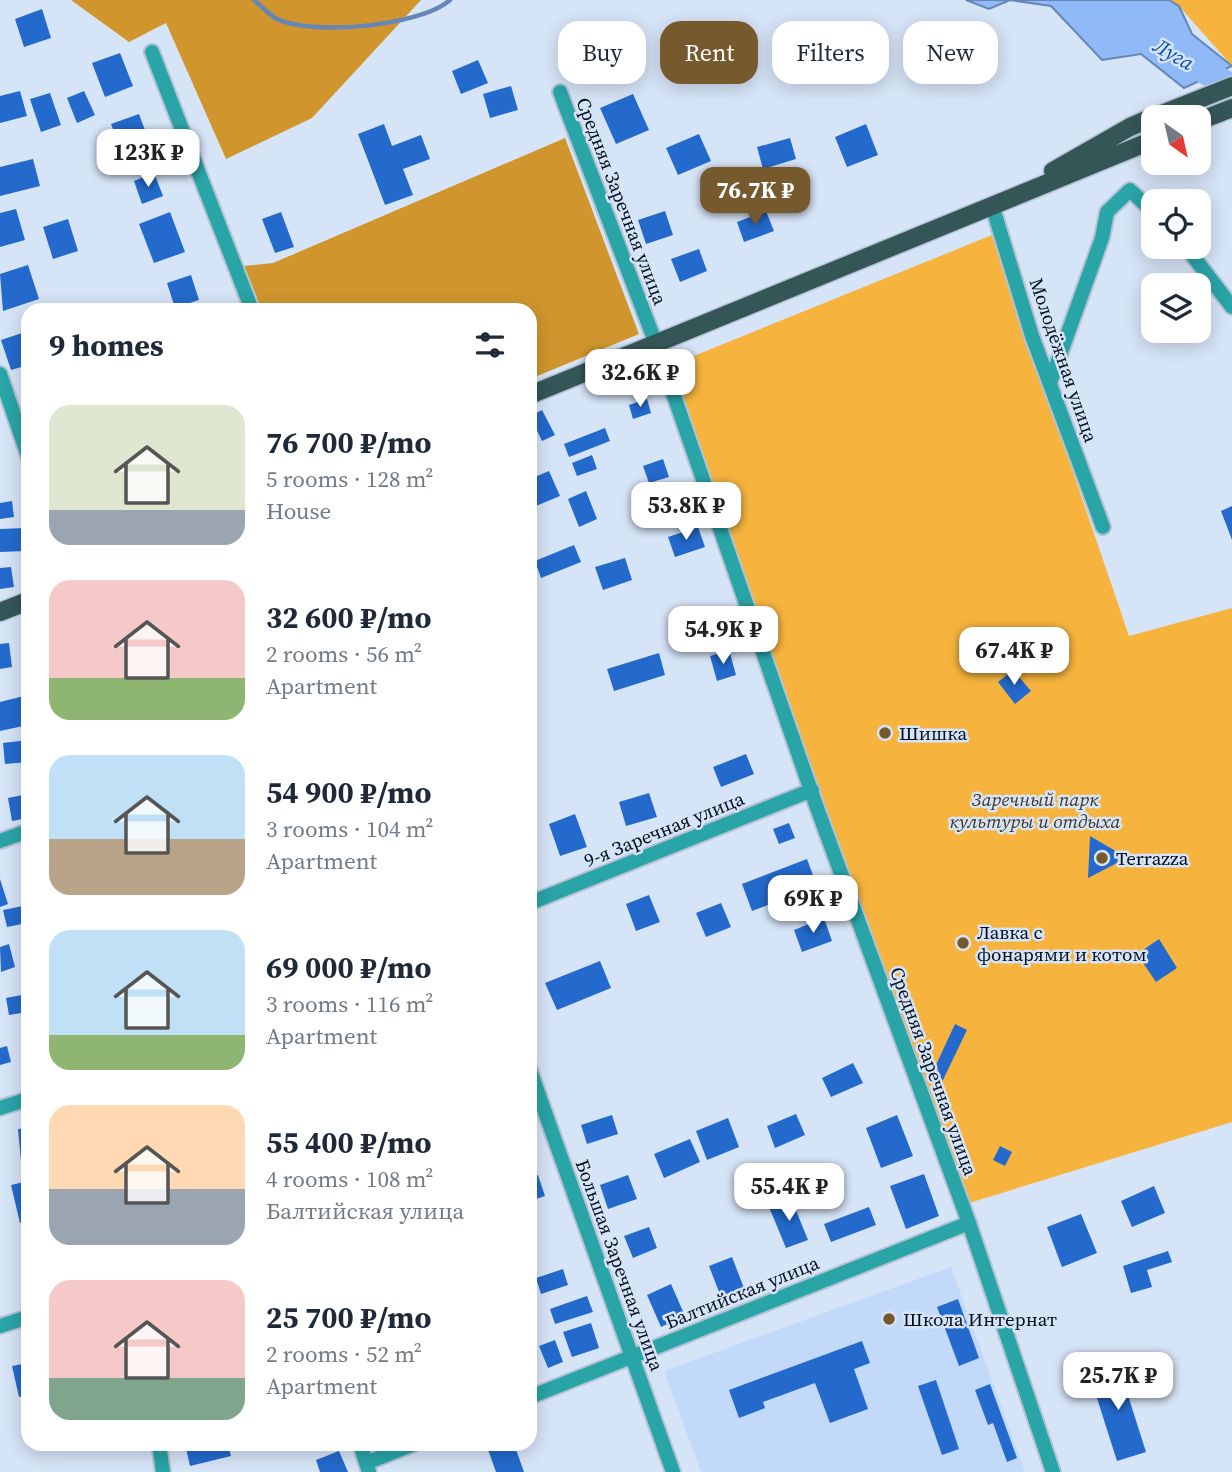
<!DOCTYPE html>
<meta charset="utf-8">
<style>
body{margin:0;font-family:"Source Serif 4",serif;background:#f6f6f7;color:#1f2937;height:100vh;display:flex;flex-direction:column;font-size:26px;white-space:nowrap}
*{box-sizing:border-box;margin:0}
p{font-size:23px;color:#747a83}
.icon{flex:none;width:38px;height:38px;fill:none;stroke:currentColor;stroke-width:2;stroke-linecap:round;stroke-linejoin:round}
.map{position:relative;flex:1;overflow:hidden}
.drawer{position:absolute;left:21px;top:303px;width:516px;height:1148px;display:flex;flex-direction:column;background:#fff;border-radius:21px;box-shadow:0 4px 18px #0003}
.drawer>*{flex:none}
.top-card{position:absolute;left:558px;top:21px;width:569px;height:63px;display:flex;gap:14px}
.needle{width:46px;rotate:146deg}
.fabs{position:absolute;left:1141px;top:105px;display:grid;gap:14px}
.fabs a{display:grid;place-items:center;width:70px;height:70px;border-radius:14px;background:#fff;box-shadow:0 4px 18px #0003;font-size:35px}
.price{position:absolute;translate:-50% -60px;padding:0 16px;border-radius:14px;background:#fff;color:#222;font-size:23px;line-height:46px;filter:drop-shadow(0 2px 4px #0008)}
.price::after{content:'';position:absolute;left:50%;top:42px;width:21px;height:16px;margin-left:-10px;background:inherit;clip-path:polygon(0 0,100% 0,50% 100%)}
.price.active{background:#765a2d;color:#fff}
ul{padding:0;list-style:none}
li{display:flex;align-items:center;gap:21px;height:175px;padding:0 28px}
li span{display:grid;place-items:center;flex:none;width:196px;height:140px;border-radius:21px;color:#555}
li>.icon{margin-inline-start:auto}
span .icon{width:84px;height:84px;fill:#fffc;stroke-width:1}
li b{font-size:30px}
h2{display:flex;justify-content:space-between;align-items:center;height:84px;padding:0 28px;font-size:30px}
.pill{padding:0 24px;border-radius:21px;background:#fff;box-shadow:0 4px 18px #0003;font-size:24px;line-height:63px}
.pill.active{background:#765a2d;color:#fff}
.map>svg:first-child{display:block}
</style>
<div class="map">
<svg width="1232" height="1472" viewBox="0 0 1232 1472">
<rect width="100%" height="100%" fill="#d6e4f7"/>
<path fill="#c3d9fa" d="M951 1267 1025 1472H701L664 1371Z"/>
<path fill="#f6b43e" d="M1169 0H1232V66L1179 6Z
M992 235 1129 636 1232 608V1122L966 1204 669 366Z"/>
<path fill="#d0962d" d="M71 0H421L312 118 226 159 166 23 129 42Z
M565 138 639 334 530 379V310H262L244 266 273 263Z"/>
<path fill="#8fb9f7" stroke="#6586b6" stroke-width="2" d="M966 0H1169L1179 6 1192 34 1232 66 1184 88 1141 54 1102 60 1051 6 1010 0 989 9Z"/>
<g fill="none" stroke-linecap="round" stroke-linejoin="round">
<path stroke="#6586b6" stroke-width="4.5" d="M254 0C261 6 268 13 275 18 310 37 421 26 450 0"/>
<path stroke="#8fb9f7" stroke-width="26" d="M1181 57 1232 87"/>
</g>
<path fill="#246acc" d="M42 9 51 38 24 47 15 19Z
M616 24 626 48 596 60 587 36Z
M120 53 133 86 105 97 92 63Z
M478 60 488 83 461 94 452 71Z
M511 86 518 110 490 118 483 94Z
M20 91 27 116 0 123V96Z
M84 91 95 115 77 123 67 98Z
M50 93 61 125 41 132 30 99Z
M633 94 649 130 616 144 600 108Z
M139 114 152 149 125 160 111 124Z
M384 124 392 146 421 135 430 159 403 169 413 195 385 205 358 134Z
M866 124 878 155 847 167 835 137Z
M699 134 711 161 678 175 666 148Z
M790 138 796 159 763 169 757 147Z
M33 159 40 186 0 196V167Z
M154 173 163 196 142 204 134 181Z
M16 209 25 240 0 247V213Z
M665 211 673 235 646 244 638 220Z
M766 211 774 231 744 242 737 222Z
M170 212 185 252 154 263 139 224Z
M281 212 294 247 275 253 262 219Z
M68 219 78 251 53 259 43 227Z
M699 249 707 271 680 282 671 259Z
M28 265 39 299 3 311 0 274Z
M191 275 199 300 175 308 167 283Z
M28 331V365L11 370 1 340Z
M647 399 651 413 633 419 629 405Z
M542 410 555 435 542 441 530 416Z
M605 428 610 441 569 457 564 444Z
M592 455 597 469 577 476 572 463Z
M663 459 669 477 649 483 643 466Z
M549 471 560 496 536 506 530 493V479Z
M586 491 597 519 579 527 568 499Z
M668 494 675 520 652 527 644 501Z
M12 501 14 517 0 519V503Z
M1232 506V540L1221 511Z
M698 527 705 547 675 557 668 537Z
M25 528 26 551 0 552V529Z
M574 545 581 562 541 578 535 561Z
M625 558 632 580 603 590 595 567Z
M11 567 14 587 0 589V568Z
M9 643 12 667 0 669V644Z
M729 650 736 675 717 681 710 656Z
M659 653 665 675 614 691 607 669Z
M1013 670 1031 691 1015 704 998 682Z
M24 696 28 725 0 731V702Z
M28 740V762L5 764 3 743Z
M746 754 754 774 721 787 713 767Z
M649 793 657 817 626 826 619 802Z
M28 794V818L12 821 8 798Z
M575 814 587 847 560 856 549 824Z
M789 823 795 838 779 844 773 829Z
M1090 836 1119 853 1117 863 1088 878Z
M807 859 817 886 752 911 742 884Z
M0 879 8 904 0 907Z
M649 895 660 922 636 931 626 904Z
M721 903 731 927 706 937 696 913Z
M23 906 27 923 7 927 3 910Z
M824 918 832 941 802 952 794 930Z
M1159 939 1177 968 1156 982 1137 954Z
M9 944 15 967 1 972 0 947Z
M600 961 611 988 557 1010 545 983Z
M27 994 28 1012 9 1015 6 998Z
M955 1024 967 1030 942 1082 936 1065Z
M7 1046 11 1062 0 1065V1048Z
M853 1063 863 1083 831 1097 822 1078Z
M796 1114 805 1135 775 1148 767 1126Z
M612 1115 618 1134 587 1144 581 1125Z
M897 1115 913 1156 881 1168 866 1128Z
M728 1118 739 1147 707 1160 696 1131Z
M28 1128V1161H21L18 1129Z
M690 1139 700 1162 664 1178 654 1154Z
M1000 1146 1012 1152 1005 1166 993 1160Z
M924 1174 939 1216 906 1229 890 1186Z
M538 1175 545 1196 530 1201V1178Z
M628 1175 637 1199 608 1209 600 1185Z
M28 1181V1222L20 1223 11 1185Z
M1154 1186 1165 1213 1132 1227 1121 1201Z
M791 1198 808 1240 786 1248 769 1207Z
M869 1207 876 1225 831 1242 824 1224Z
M1081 1214 1097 1253 1062 1267 1047 1227Z
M649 1227 657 1248 633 1258 624 1236Z
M1168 1251 1172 1262 1147 1270 1152 1287 1131 1293 1123 1266Z
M732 1257 744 1288 721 1297 709 1266Z
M563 1269 568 1285 541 1294 536 1278Z
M671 1284 685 1316 661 1327 647 1295Z
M587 1296 593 1312 555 1324 550 1309Z
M958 1299 979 1358 959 1366 937 1307Z
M591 1323 599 1348 572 1357 563 1332Z
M555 1340 563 1362 548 1368 539 1346Z
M862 1341 870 1363 854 1369 868 1409 830 1423 815 1383 763 1402 765 1408 739 1418 729 1390Z
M28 1363V1395L19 1397 12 1366Z
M1118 1364 1146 1452 1117 1461 1089 1373Z
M936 1380 959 1449 942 1455 918 1386Z
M990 1384 1017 1458 1007 1462 993 1423 988 1425 975 1390Z
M185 1444H228L231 1456 190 1466Z
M486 1444H514L524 1472H496Z
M339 1451 348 1472H320L316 1460Z"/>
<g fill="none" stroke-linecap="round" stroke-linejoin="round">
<defs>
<path id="minor" d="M152 52 252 310
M560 92 656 344 816 805 969 1223 1053 1472
M992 205 1032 336 1103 527
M1186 247 1232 307
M0 374 28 456
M1050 383 1102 238 1107 212 1130 190 1153 212
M0 841 28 831
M530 903 812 790
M530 1070 673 1472
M0 1108 28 1099
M0 1326 28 1317
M530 1397 969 1223
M159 1444 163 1472
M360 1444 369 1472
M366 1463 414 1444"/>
<path id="major" d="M1154 117 1232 86
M1199 121 1232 108
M1053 171 1130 127 1153 117
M530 395 1153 140
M0 612 28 601"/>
</defs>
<use href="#minor" stroke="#b4c2d4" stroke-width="18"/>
<use href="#major" stroke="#b4c2d4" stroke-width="21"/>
<use href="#minor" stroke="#29a4a7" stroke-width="14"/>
<use href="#major" stroke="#355657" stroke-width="18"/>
</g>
<g fill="#765a2d" stroke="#d6e4f7" stroke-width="2.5">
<circle cx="885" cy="733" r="7"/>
<circle cx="1102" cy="858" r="7"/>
<circle cx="963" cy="943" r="7"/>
<circle cx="889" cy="1319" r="7"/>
</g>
<g text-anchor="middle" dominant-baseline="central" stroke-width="5" stroke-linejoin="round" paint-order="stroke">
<g font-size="19" fill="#040e1e" stroke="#d6e4f7">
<text transform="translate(622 201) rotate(69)">Средняя Заречная улица</text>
<text transform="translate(1064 360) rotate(71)">Молодёжная улица</text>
<text transform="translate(664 829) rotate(-22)">9-я Заречная улица</text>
<text transform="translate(934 1071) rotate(70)">Средняя Заречная улица</text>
<text transform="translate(620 1265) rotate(70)">Большая Заречная улица</text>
<text transform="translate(742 1292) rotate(-22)">Балтийская улица</text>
</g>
<g font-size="19" fill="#040e1e" stroke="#d6e4f7" text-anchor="start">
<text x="899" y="733">Шишка</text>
<text x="1116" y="858">Terrazza</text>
<text x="977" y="932">Лавка с<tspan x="977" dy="22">фонарями и котом</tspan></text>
<text x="903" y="1319">Школа Интернат</text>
</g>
<g font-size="19" font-style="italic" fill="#453722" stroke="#d6e4f7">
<text x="1035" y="799">Заречный парк<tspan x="1035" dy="22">культуры и отдыха</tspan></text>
</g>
<g font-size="21" font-style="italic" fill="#0a51aa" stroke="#d6e4f7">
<text transform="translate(1174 54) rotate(30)">Луга</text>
</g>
</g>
</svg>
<div class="fabs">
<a><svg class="needle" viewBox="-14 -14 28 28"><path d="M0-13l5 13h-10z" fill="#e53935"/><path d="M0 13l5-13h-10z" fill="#747a83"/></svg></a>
<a><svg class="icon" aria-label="locate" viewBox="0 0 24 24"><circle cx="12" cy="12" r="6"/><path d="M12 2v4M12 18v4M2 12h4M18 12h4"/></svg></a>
<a><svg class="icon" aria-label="layers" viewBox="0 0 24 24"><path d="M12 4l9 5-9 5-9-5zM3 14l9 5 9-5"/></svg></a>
</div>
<b class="price" style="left:148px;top:189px">123K ₽</b>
<b class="price active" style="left:755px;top:227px">76.7K ₽</b>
<b class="price" style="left:640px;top:409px">32.6K ₽</b>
<b class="price" style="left:686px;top:542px">53.8K ₽</b>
<b class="price" style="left:723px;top:666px">54.9K ₽</b>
<b class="price" style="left:1014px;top:687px">67.4K ₽</b>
<b class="price" style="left:813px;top:935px">69K ₽</b>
<b class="price" style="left:789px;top:1223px">55.4K ₽</b>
<b class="price" style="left:1118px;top:1412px">25.7K ₽</b>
<div class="top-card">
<a class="pill">Buy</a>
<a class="pill active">Rent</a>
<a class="pill">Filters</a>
<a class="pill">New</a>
</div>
<section class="drawer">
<h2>9 homes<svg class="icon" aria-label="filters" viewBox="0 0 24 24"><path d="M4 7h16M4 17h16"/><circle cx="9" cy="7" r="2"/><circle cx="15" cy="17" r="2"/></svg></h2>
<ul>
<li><span style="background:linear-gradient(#dfe7d0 75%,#9aa5b1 0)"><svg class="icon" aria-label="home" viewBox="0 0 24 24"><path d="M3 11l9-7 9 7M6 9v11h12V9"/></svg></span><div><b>76 700 ₽/mo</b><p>5 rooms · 128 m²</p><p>House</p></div></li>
<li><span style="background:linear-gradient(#f6c9c9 70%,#8fb573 0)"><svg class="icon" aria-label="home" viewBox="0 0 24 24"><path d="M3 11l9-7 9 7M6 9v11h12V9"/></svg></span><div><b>32 600 ₽/mo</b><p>2 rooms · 56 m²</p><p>Apartment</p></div></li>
<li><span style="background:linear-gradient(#bfe0f5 60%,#b9a48a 0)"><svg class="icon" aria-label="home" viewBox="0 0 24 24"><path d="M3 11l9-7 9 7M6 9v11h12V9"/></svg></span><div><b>54 900 ₽/mo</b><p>3 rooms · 104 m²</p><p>Apartment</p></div></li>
<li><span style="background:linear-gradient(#bfe0f5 75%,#8fb573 0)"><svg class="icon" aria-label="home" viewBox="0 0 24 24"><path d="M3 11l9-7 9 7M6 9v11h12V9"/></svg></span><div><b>69 000 ₽/mo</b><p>3 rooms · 116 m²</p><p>Apartment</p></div></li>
<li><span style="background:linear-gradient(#ffd9b3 60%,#9aa5b1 0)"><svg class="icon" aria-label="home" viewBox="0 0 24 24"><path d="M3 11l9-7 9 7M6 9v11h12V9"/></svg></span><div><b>55 400 ₽/mo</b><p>4 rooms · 108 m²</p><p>Балтийская улица</p></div></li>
<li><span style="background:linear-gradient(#f6c9c9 70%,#7fa58c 0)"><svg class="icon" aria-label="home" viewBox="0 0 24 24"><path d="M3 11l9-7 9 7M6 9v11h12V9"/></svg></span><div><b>25 700 ₽/mo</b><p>2 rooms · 52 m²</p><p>Apartment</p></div></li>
</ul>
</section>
</div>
